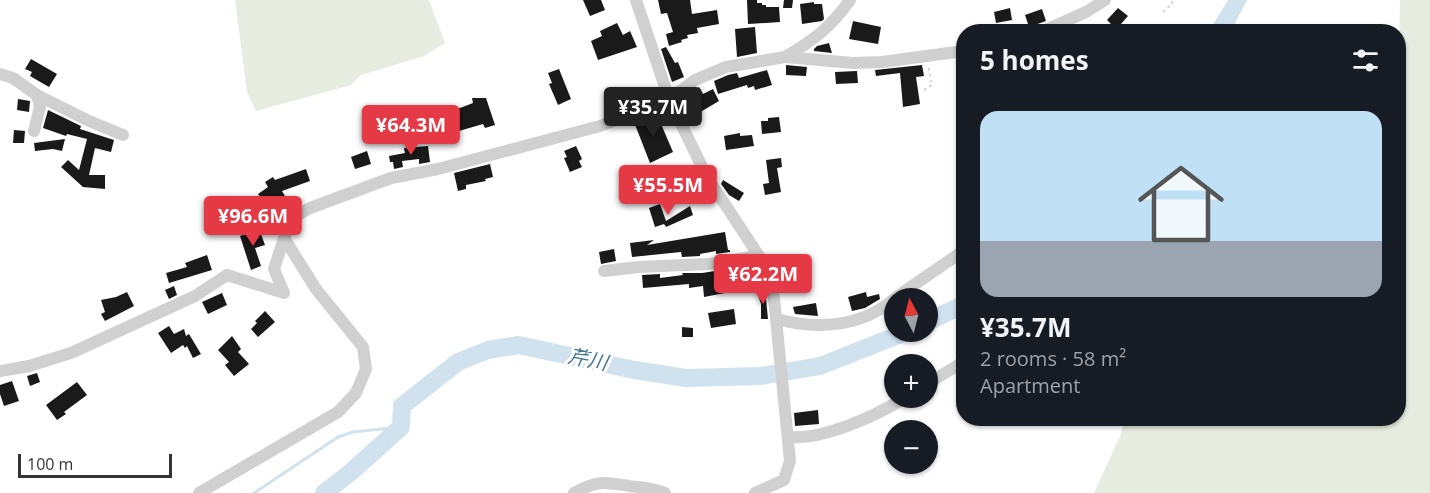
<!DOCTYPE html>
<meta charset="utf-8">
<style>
body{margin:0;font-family:"Open Sans","Noto Sans JP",sans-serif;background:#20242c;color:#f1f3f6;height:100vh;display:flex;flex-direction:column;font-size:22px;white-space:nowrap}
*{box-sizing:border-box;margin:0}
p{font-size:20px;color:#9ea1a6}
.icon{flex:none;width:33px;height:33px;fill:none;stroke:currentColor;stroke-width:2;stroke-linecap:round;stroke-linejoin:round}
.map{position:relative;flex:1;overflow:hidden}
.details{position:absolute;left:956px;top:24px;width:450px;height:402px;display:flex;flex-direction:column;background:#171b24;border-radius:24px;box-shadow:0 2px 4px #0004}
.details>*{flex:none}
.needle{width:39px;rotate:353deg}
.tools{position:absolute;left:884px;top:288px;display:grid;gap:12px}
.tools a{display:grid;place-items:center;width:54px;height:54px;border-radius:50%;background:#171b24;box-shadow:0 2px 4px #0004;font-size:30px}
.scale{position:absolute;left:18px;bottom:15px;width:154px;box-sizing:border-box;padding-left:6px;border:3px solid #333;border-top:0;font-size:16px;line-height:21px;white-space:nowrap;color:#333;-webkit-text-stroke:4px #fff;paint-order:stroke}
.price{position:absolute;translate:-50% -51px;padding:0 14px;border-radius:6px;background:#e63946;color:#fff;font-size:20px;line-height:39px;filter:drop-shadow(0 2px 3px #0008)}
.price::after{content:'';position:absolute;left:50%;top:36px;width:18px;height:14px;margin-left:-9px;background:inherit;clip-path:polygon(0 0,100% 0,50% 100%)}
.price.selected{background:#222;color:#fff}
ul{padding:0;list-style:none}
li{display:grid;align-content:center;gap:12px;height:318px;padding:0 24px}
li+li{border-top:2px solid #363941}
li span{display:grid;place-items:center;height:186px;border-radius:18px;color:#555}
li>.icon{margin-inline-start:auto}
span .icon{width:108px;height:108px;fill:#fffc;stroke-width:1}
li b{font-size:26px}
h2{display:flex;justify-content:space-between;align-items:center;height:72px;padding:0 24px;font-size:26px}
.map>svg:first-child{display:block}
</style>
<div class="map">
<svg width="1430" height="493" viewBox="0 0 1430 493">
<rect width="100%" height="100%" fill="#fff"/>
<path fill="#e6ecdf" d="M235 0H429L445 43 424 56 361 75 351 85 256 111 247 92Z
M1400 0H1430V493H1094L1120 436 1125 419 1398 418V115Z"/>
<path fill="#cfe2ee" d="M1228 0H1247L1231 31H1209Z"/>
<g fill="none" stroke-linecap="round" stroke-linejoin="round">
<path stroke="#cfe2ee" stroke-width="3" d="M254 493 338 437 353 432 401 427"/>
<path stroke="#cfe2ee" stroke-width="18" d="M927 322 963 305
M324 493 351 472 401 427 402 406 458 362 488 350 519 345 634 370 686 378 761 376 820 366 906 332"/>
</g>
<path fill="#1a1a1a" d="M583 0H601L605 10 590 16Z
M658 0H690L692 14 717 10 719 24 697 28 698 33 687 35 688 38 681 40 682 42 669 46 666 34 673 32 667 13 661 14Z
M747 0H757V3H762V5H766V7H779L780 22 748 24Z
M784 0H793L792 8H783Z
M814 2V4H822L824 19 822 21 802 24 800 4Z
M1010 8 1012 20 996 23 994 12Z
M1118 8 1128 16 1114 32H1107L1111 24 1107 20Z
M1042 9 1046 21 1029 27 1025 15Z
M853 21 881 27 878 44 849 39Z
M617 23 623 35 630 31 637 47 598 60 591 41 602 36 600 31Z
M755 27 757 53 737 57 735 29Z
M829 43 832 53 814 51V49L817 46Z
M666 47 675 63 678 62 684 77 672 82 661 49Z
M31 59 57 74 49 87 30 76 32 72 25 69Z
M786 65 807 67 806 76 786 75Z
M922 65 924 76 916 77 920 104 903 107 900 73 876 76 875 70Z
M559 69 571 99 558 105 549 84 552 83 548 73Z
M767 70 772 85 755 90 754 86 748 88 747 85 718 94 714 81 728 75 737 73 739 78Z
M857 71 858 83 836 84 835 72Z
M699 87 703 94 713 89 719 101 697 114 694 108 690 111 683 99Z
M472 98H486L495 125 485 128 483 124 459 131 452 111 473 103Z
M18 99 30 101 29 112 17 110Z
M48 110 81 126 80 129 114 140 111 152 95 148 89 175H105V189L83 187 61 167 68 160 79 170 87 139 67 134 66 136 43 128Z
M650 115 652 120 658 117 673 152 650 163 634 122Z
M779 117 781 132 762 134 761 121H768V118Z
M14 130 25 131 24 143H13Z
M740 133V136L752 135 754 146 726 150 724 136Z
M65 139 62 151 53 149 35 151 34 143Z
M428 146 430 162 419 164V159L402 161 403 167 394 169 393 162H390L389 156 405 153 404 148Z
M576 146 582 159 579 161 582 167 570 172 564 158 567 157 564 151Z
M367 151 371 164 355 169 351 157Z
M781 158 782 167 777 168 781 192 765 195 763 184 769 183 766 160Z
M490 164 493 177 485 179 486 181 466 185V189L458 191 454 173Z
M306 169 310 181 282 191 285 196 278 201 276 198 266 205 258 194 268 187 265 182 273 177 275 180Z
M723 180 744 193 739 201 729 195 721 184Z
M698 181 704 195 685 204 679 190Z
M660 204 666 221 690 206 693 215 666 227 664 224 655 227 649 208Z
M259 229 265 245 255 248 261 266 251 270 240 236Z
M725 232 728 250H730V252L716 254V251L700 254V256L682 257 681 252 632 257 630 243 654 240 647 245Z
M614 249 616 261 601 264 599 252Z
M207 255 212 270 169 283 166 273 187 267 185 263Z
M748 266 750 281 724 284 725 293 704 297 703 286 689 288V284L643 288 642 275 660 274V278L683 275 682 273H702Z
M174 286 177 295 169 299 165 290Z
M764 290 766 299 768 319H761V304L757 292Z
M127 292 134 306 105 321 101 314 105 312 101 300 116 297Z
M866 292 867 297 879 294 880 299 865 308 852 311 848 297Z
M222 293 227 305 208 314 202 302Z
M816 303 818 316 795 314 793 307Z
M734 309 736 324 711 328 708 313Z
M265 311 275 322 258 337 251 329 257 323 255 321Z
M169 326 174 334 184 329 186 336 189 334 201 354 193 358 187 346 185 348 183 345 171 353 158 333Z
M682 327 693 328V337H682Z
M232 336 241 349 238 352 249 364 234 376 225 365 229 362 218 350Z
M37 373 40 382 30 386 27 376Z
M12 381 19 401 4 406 0 394V385Z
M77 382 87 395 64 412 66 414 57 420 46 405Z
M818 410 819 424 795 426 794 413Z"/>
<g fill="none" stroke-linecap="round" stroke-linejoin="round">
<path stroke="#cdcdcd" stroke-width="1.5" stroke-dasharray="3 3" stroke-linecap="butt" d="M1163 12 1172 4V0
M924 90 932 85 928 66"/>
<path stroke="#d0d0d0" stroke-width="12" d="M636 0 669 99 707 177 759 256 769 277 774 298 790 461 784 480 755 493
M1041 32 1086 12 1105 0
M785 57C814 40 831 27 850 0
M0 74 13 78 37 95 40 107 34 131
M37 95 89 121 123 135
M604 271 639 267 708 264 759 256
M895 298 963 251
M777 319C817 330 862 327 894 299
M0 371 29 366 71 353 195 296 227 275 284 293 274 269 284 238 294 217 310 208 391 178 438 169 600 126 669 99 695 80 726 67 785 57 853 63 882 62 963 51
M927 384 963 362
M789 437C824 440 875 416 905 398
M199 493 338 412 356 393 366 369 363 347 316 289 284 238
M574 493C603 477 608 484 638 487 648 488 655 489 665 493"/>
</g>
<g text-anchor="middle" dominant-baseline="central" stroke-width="6" stroke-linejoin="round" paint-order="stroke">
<g font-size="20" font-style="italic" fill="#3f7597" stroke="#fff">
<text transform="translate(588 359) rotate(11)">芹川</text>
</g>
</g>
</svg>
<div class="tools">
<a><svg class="needle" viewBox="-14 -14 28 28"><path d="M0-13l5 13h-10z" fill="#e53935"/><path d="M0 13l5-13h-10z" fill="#9ea1a6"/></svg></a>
<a>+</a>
<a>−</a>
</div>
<div class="scale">100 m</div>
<b class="price selected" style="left:653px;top:138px">¥35.7M</b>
<b class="price" style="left:411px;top:156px">¥64.3M</b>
<b class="price" style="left:668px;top:216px">¥55.5M</b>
<b class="price" style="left:253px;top:247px">¥96.6M</b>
<b class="price" style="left:763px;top:305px">¥62.2M</b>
<section class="details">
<h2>5 homes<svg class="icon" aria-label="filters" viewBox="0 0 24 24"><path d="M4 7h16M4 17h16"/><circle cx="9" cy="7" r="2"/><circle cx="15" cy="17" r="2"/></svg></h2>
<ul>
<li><span style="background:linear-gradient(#bfe0f5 70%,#9aa5b1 0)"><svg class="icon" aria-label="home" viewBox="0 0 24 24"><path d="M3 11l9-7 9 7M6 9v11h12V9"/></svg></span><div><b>¥35.7M</b><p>2 rooms · 58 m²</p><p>Apartment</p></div></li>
</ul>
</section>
</div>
